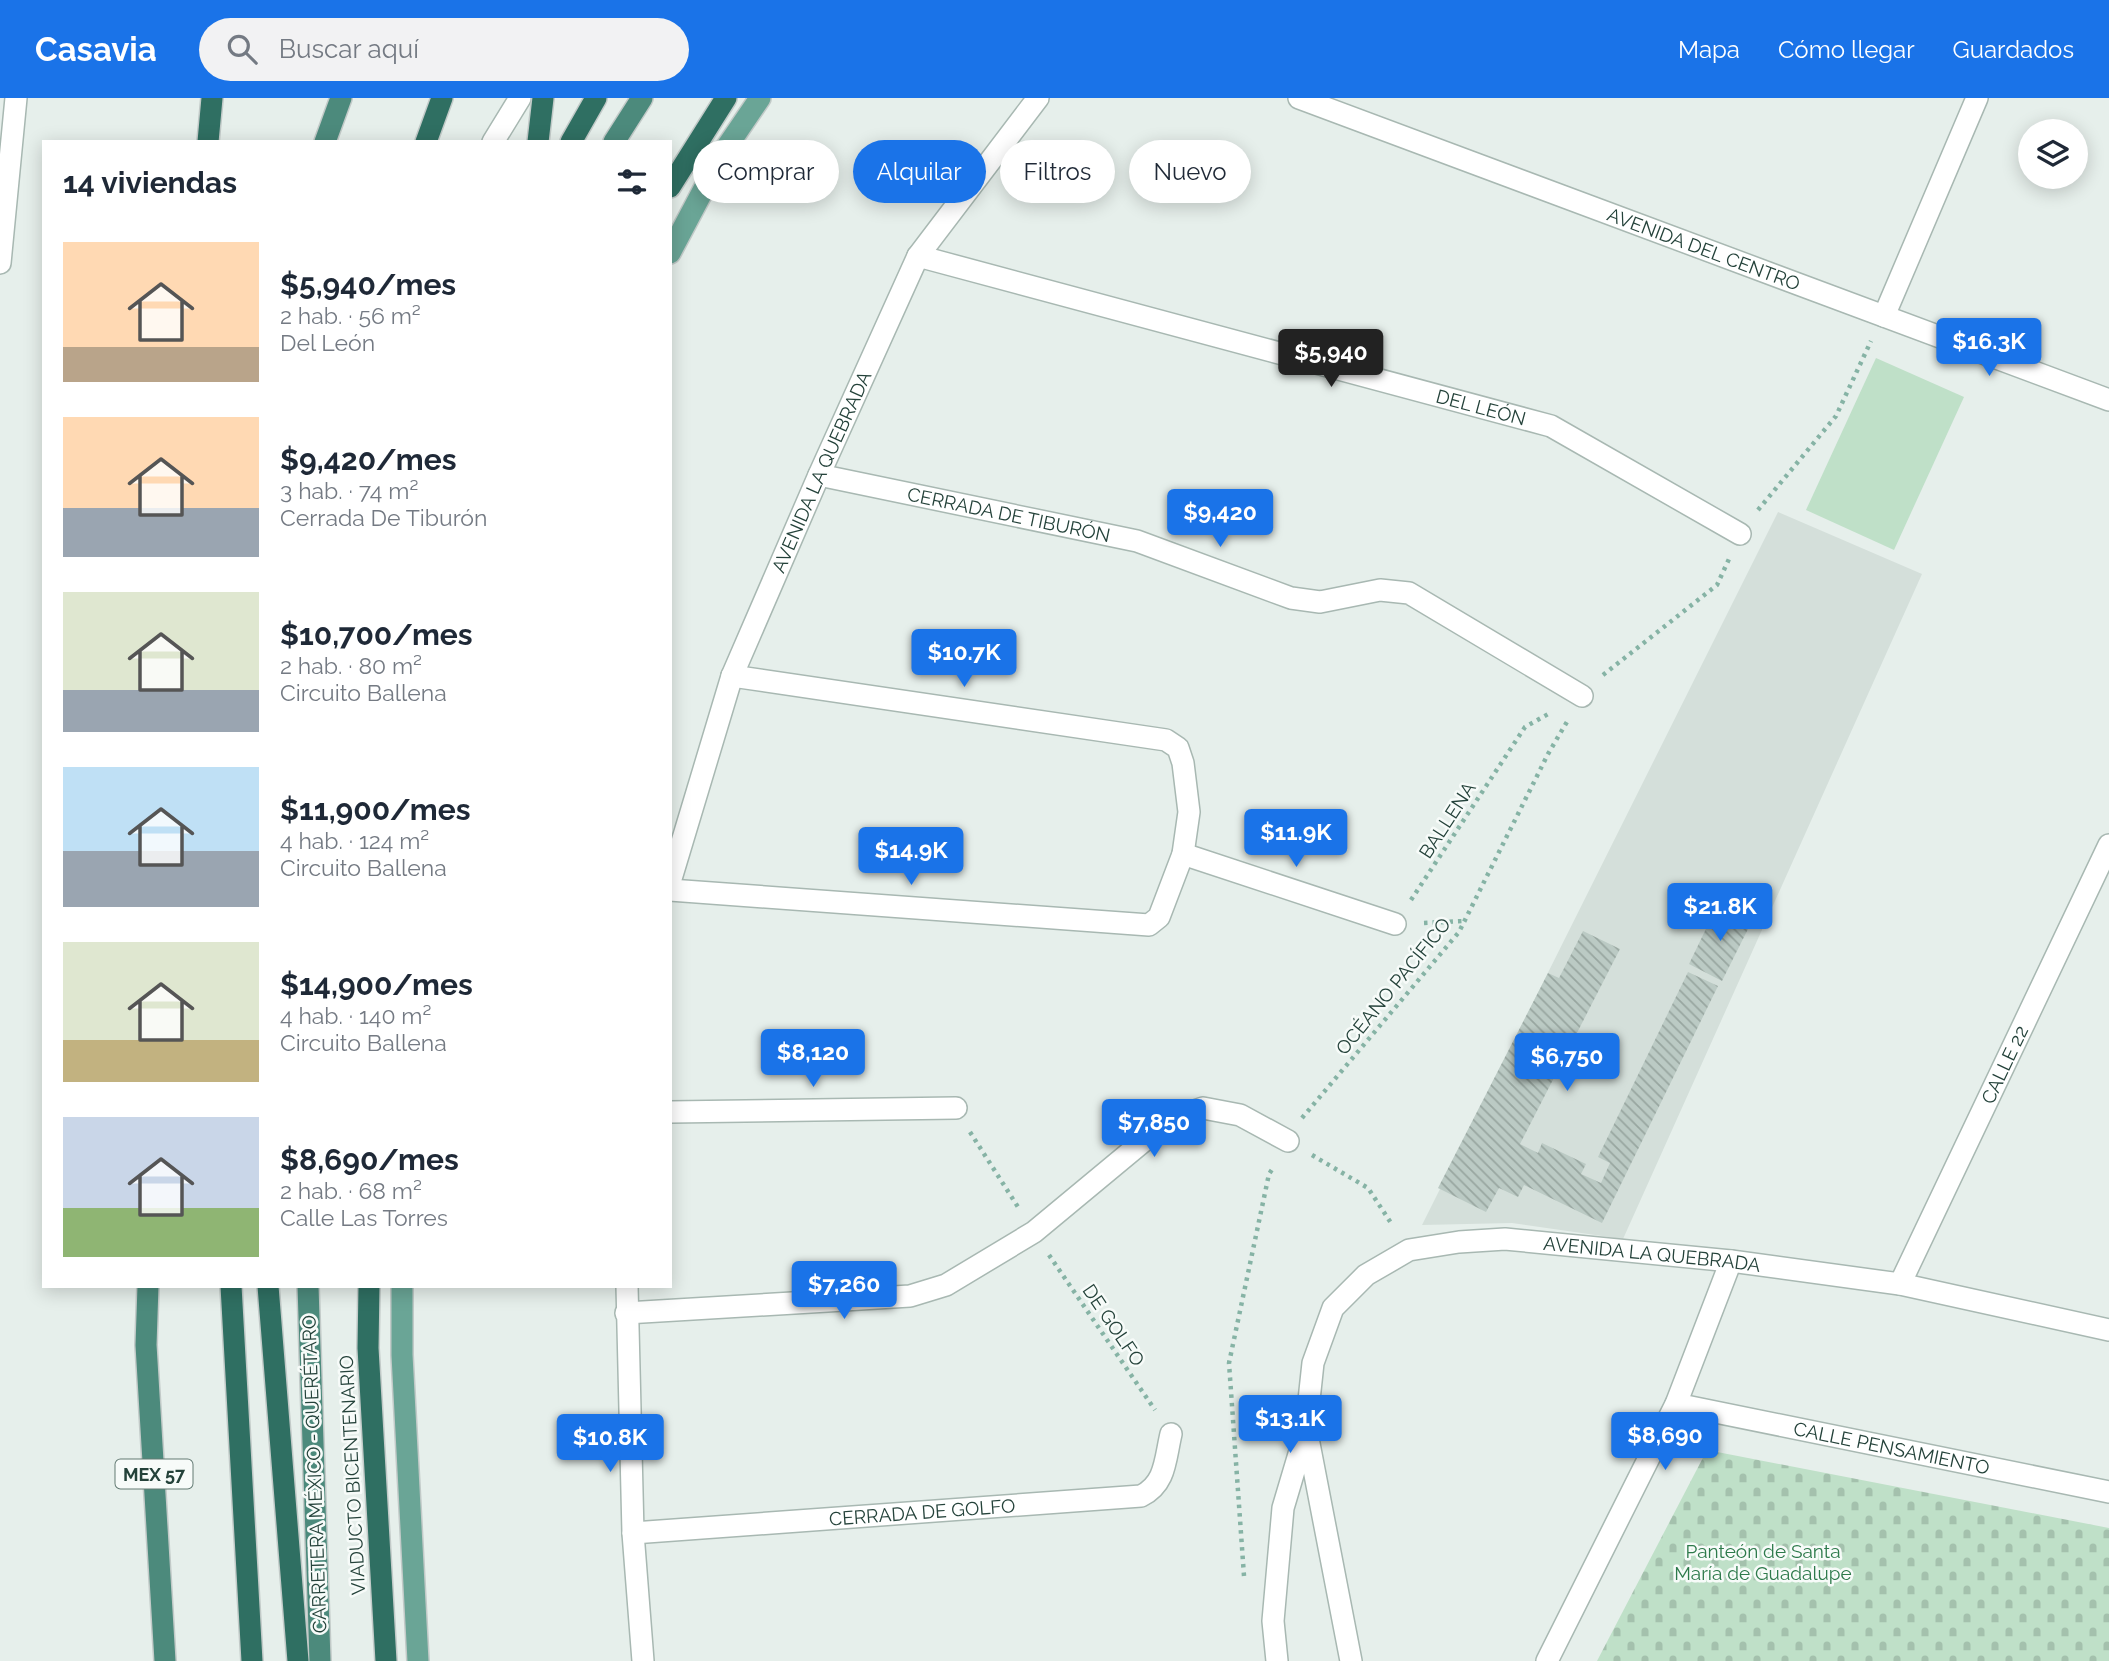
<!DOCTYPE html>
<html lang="es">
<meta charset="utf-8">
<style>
body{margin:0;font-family:Raleway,sans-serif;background:#f2f2f3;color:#1f2937;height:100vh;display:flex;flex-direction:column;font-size:26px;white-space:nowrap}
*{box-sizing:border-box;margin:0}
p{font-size:23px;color:#747a83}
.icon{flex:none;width:38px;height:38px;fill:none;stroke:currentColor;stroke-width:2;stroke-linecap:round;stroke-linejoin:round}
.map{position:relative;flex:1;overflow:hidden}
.panel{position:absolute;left:42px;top:42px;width:630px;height:1148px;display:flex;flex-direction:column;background:#fff;border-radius:0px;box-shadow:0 4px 18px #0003}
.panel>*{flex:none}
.top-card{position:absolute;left:693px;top:42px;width:665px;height:63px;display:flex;gap:14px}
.buttons{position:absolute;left:2018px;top:21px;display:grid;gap:14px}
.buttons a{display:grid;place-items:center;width:70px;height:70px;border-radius:50%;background:#fff;box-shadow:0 4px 18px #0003;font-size:35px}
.price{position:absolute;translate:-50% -60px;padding:0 16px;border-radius:7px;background:#1a73e8;color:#fff;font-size:23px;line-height:46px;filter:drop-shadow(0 2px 4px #0008)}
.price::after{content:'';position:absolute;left:50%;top:42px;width:21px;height:16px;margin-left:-10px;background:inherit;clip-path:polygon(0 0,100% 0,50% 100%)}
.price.current{background:#222;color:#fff}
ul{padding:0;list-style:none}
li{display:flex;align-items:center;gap:21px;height:175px;padding:0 21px}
li span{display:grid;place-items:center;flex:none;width:196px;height:140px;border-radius:0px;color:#555}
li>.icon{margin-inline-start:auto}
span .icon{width:84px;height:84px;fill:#fffc;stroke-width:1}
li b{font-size:30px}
h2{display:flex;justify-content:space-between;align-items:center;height:84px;padding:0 21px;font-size:30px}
.chip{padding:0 24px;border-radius:32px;background:#fff;box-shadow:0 4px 18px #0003;font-size:24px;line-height:63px}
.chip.current{background:#1a73e8;color:#fff}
header{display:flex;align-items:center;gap:42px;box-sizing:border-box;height:98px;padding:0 35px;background:#1a73e8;color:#fff}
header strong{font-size:33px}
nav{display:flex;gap:38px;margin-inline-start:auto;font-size:24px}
.search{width:490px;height:63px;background:#f2f2f3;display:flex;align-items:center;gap:18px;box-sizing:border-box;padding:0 24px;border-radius:38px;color:#747a83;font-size:26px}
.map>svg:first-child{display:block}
</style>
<header>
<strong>Casavia</strong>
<div class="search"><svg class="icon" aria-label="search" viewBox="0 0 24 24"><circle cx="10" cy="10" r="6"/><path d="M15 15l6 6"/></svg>Buscar aquí</div>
<nav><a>Mapa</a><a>Cómo llegar</a><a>Guardados</a></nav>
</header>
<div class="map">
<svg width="2109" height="1563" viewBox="0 0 2109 1563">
<defs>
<pattern id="cemetery-stones" width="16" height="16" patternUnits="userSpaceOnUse" patternTransform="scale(1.75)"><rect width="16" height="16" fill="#bfe0c8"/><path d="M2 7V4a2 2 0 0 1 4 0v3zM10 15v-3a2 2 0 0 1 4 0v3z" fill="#a4c1ad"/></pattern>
<pattern id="building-back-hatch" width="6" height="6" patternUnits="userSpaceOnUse" patternTransform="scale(1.75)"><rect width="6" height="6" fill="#bbcac4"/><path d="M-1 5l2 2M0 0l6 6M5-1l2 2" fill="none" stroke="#98a6a0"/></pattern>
</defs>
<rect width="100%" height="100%" fill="#e6efeb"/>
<path fill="#d4dfda" d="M1778 414 1922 476 1623 1141 1512 1125 1422 1127Z"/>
<path fill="url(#cemetery-stones)" d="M1707 1352 2109 1430V1563H1597Z"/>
<path fill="#bfe0c8" d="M1876 260 1964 299 1894 452 1806 412Z"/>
<path fill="url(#building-back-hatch)" d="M1717 808 1751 825 1722 883 1689 866Z
M1583 833 1620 851 1520 1046 1538 1055 1542 1045 1586 1066 1581 1076 1601 1085 1610 1065 1598 1059 1688 874 1718 888 1602 1125 1524 1087 1518 1099 1499 1090 1486 1114 1438 1090 1548 875 1559 880Z"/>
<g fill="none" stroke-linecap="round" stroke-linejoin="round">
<defs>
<g id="minor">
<path d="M493 44 520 0"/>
<path id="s1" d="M918 158 1551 328 1740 436"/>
<path d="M0 165 16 0"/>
<path d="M1884 218 1977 0"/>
<path id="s2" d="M819 377 1137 443 1291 500 1320 504 1380 492 1409 495 1582 598"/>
<path d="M1183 756 1395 826"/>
<path id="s3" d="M670 784 732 578 819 377 918 158 1038 0"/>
<path d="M670 792 1149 827 1159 819 1183 756 1189 714 1183 665 1178 650 1166 642 732 578"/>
<path d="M670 1014 956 1010"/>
<path id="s4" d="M1900 1186 2109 747"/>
<path d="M627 1188 633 1435 643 1563"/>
<path d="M626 1215 910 1198 946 1187 1034 1134 1169 1022 1203 1010 1240 1017 1288 1043"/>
<path id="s5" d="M633 1435 1141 1398C1166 1386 1165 1361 1171 1336"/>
<path d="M1277 1563 1273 1523 1283 1410 1305 1336"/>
<path id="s6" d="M1351 1563 1306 1330 1313 1265 1333 1210 1366 1177 1409 1152 1459 1144 1505 1141 1731 1163 1900 1186 2109 1232"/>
<path d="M1547 1563 1676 1306 1731 1163"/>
</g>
<g id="tertiary">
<path id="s7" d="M1299 0 2109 302"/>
<path id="s8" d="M1676 1306 2109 1394"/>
</g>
<path id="primary" d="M670 155 724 53 760 0
M402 1188V1257L418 1563"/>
<path id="trunk" d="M325 44 341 0
M614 44 642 0
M148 1188 146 1247 165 1563
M308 1188 320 1563"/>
<path id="motorway" d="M208 44 212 0
M426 44 442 0
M538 44 543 0
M571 44 596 0
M670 89 726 0
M231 1188 252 1563
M268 1188 298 1563
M369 1188 368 1250 386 1563"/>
</defs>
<use href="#minor" stroke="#a8b8b2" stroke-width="24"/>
<use href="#tertiary" stroke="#a8b8b2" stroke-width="24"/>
<use href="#primary" stroke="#c2cac8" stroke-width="24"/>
<use href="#trunk" stroke="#c2cac8" stroke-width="24"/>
<use href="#motorway" stroke="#c2cac8" stroke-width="24"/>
<path stroke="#86b3a5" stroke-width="4.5" stroke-dasharray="3.5 5" stroke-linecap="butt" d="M1758 412 1836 318 1871 243
M1603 577 1717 487 1729 461
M1411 802 1525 629 1550 615
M1424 825 1464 823
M1302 1020 1459 834 1548 656 1568 622
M970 1034 1018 1109
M1312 1057 1368 1090 1393 1128
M1049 1157 1155 1312
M1244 1478 1229 1265 1269 1076 1273 1070"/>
<use href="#minor" stroke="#fff" stroke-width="21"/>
<use href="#tertiary" stroke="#fff" stroke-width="21"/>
<use href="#primary" stroke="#6aa596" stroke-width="21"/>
<use href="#trunk" stroke="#4c8a7c" stroke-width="21"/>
<use href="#motorway" stroke="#2f6f62" stroke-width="21"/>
</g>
<g text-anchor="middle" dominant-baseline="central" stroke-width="5" stroke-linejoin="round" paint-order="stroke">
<rect fill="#f7fbf9" stroke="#637a73" stroke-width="2" x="115.5" y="1361.5" width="77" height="29" rx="5"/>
<g font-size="18" font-weight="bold" fill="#24423a">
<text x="154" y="1376">MEX 57</text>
</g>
<g font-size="19" fill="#24423a" stroke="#f7fbf9">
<text stroke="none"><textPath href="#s7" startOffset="432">AVENIDA DEL CENTRO</textPath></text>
<text stroke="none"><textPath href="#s1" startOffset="583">DEL LEÓN</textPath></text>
<text stroke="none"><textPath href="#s3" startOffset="438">AVENIDA LA QUEBRADA</textPath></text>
<text stroke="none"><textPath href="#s2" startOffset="194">CERRADA DE TIBURÓN</textPath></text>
<text transform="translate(1447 722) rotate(-57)">BALLENA</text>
<text transform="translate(1393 888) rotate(-51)">OCÉANO PACÍFICO</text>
<text stroke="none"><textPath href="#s4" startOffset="243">CALLE 22</textPath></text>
<text stroke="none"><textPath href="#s6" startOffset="702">AVENIDA LA QUEBRADA</textPath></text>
<text transform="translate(1114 1227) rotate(56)">DE GOLFO</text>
<text stroke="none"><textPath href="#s8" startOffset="220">CALLE PENSAMIENTO</textPath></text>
<text transform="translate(314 1376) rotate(-92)">CARRETERA MÉXICO - QUERÉTARO</text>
<text transform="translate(352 1377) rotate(-93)">VIADUCTO BICENTENARIO</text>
<text stroke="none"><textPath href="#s5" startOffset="290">CERRADA DE GOLFO</textPath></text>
</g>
<g font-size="19" fill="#2d7a4b" stroke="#f7fbf9">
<text x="1763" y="1453">Panteón de Santa<tspan x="1763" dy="22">María de Guadalupe</tspan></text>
</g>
</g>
</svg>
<div class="buttons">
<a><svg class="icon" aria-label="layers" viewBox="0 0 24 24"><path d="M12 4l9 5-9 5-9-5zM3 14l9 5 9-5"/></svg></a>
</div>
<b class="price" style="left:1989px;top:280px">$16.3K</b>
<b class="price current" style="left:1331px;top:291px">$5,940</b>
<b class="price" style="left:1220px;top:451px">$9,420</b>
<b class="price" style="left:964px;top:591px">$10.7K</b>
<b class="price" style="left:1296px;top:771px">$11.9K</b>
<b class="price" style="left:911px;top:789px">$14.9K</b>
<b class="price" style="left:1720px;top:845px">$21.8K</b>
<b class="price" style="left:813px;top:991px">$8,120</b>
<b class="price" style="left:1567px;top:995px">$6,750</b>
<b class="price" style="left:1154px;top:1061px">$7,850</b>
<b class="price" style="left:844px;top:1223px">$7,260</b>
<b class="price" style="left:1290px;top:1357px">$13.1K</b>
<b class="price" style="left:1665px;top:1374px">$8,690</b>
<b class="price" style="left:610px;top:1376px">$10.8K</b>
<div class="top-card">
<a class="chip">Comprar</a>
<a class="chip current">Alquilar</a>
<a class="chip">Filtros</a>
<a class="chip">Nuevo</a>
</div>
<section class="panel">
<h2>14 viviendas<svg class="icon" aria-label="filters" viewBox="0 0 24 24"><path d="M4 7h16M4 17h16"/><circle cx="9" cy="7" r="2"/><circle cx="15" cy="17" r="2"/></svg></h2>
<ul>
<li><span style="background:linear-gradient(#ffd9b3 75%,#b9a48a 0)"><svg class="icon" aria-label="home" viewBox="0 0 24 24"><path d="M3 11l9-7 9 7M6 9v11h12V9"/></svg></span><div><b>$5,940/mes</b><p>2 hab. · 56 m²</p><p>Del León</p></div></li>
<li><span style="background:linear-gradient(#ffd9b3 65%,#9aa5b1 0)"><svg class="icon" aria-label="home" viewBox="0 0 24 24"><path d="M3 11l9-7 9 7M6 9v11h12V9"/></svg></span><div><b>$9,420/mes</b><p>3 hab. · 74 m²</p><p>Cerrada De Tiburón</p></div></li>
<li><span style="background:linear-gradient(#dfe7d0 70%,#9aa5b1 0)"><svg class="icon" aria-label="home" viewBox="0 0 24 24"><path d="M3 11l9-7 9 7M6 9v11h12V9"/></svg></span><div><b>$10,700/mes</b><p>2 hab. · 80 m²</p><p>Circuito Ballena</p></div></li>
<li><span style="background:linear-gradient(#bfe0f5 60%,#9aa5b1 0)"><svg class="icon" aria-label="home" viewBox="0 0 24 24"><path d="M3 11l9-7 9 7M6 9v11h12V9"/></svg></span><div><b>$11,900/mes</b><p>4 hab. · 124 m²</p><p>Circuito Ballena</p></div></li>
<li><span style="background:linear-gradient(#dfe7d0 70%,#c2b280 0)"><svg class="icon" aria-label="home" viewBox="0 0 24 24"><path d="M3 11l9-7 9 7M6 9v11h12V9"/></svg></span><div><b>$14,900/mes</b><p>4 hab. · 140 m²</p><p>Circuito Ballena</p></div></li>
<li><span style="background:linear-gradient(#c9d6e8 65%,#8fb573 0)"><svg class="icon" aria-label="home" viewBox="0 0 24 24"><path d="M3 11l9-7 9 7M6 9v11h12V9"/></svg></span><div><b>$8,690/mes</b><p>2 hab. · 68 m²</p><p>Calle Las Torres</p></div></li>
</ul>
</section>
</div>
